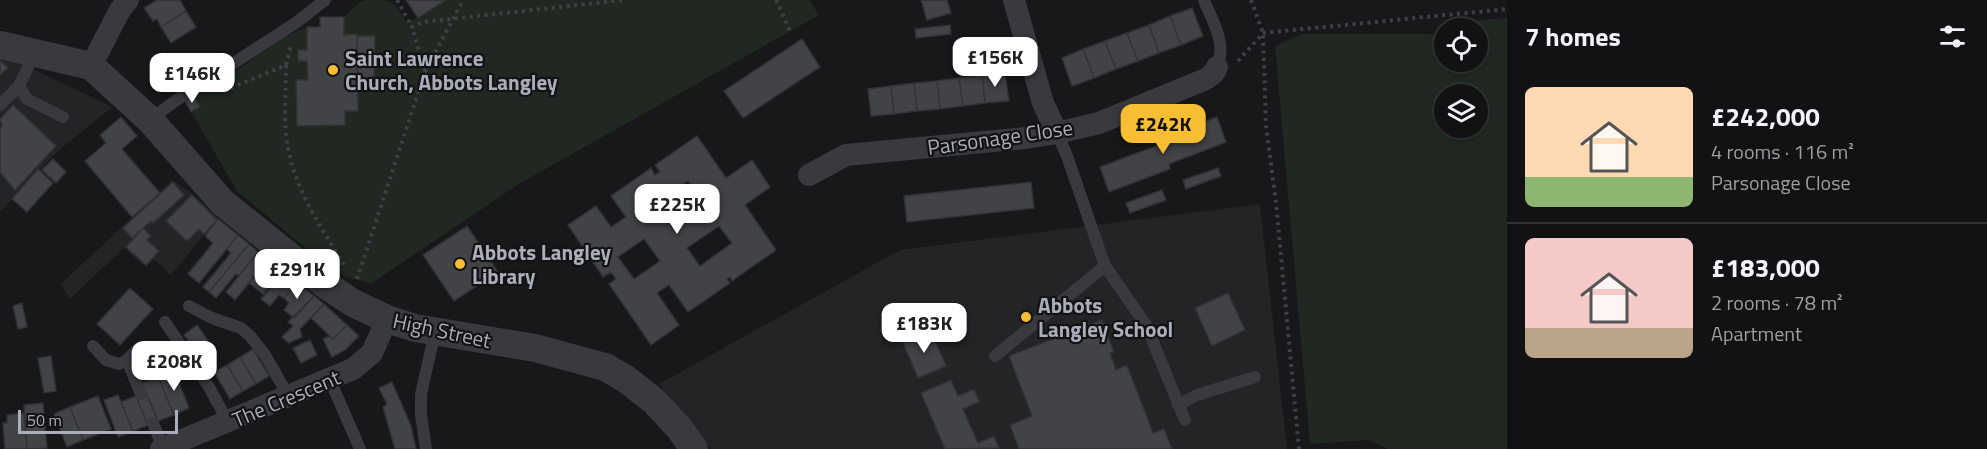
<!DOCTYPE html>
<meta charset="utf-8">
<style>
body{margin:0;font-family:"Titillium Web",sans-serif;background:#1f2022;color:#f1f3f6;height:100vh;display:flex;flex-direction:column;font-size:22px;white-space:nowrap}
*{box-sizing:border-box;margin:0}
p{font-size:20px;color:#9c9ea0}
.icon{flex:none;width:33px;height:33px;fill:none;stroke:currentColor;stroke-width:2;stroke-linecap:round;stroke-linejoin:round}
.map{position:relative;flex:1;overflow:hidden}
.side{display:flex;flex-direction:column;background:#121214;width:480px}
.side>*{flex:none}
.controls{position:absolute;left:1434px;top:18px;display:grid;gap:12px}
.controls a{display:grid;place-items:center;width:54px;height:54px;border-radius:50%;background:#121214;box-shadow:0 3px 9px #0003,0 0 0 2px #313234;font-size:30px}
.scale{position:absolute;left:18px;bottom:15px;width:160px;box-sizing:border-box;padding-left:6px;border:3px solid #aaaeba;border-top:0;font-size:16px;line-height:21px;white-space:nowrap;color:#aaaeba;-webkit-text-stroke:4px #131315;paint-order:stroke}
.price{position:absolute;translate:-50% -51px;padding:0 14px;border-radius:12px;background:#fff;color:#222;font-size:20px;line-height:39px;filter:drop-shadow(0 2px 3px #0008)}
.price::after{content:'';position:absolute;left:50%;top:36px;width:18px;height:14px;margin-left:-9px;background:inherit;clip-path:polygon(0 0,100% 0,50% 100%)}
.price.selected{background:#f7be33;color:#111}
ul{padding:0;list-style:none}
li{display:flex;align-items:center;gap:18px;height:150px;padding:0 18px}
li+li{border-top:2px solid #313234}
li span{display:grid;place-items:center;flex:none;width:168px;height:120px;border-radius:9px;color:#555}
li>.icon{margin-inline-start:auto}
span .icon{width:72px;height:72px;fill:#fffc;stroke-width:1}
li b{font-size:26px}
h2{display:flex;justify-content:space-between;align-items:center;height:72px;padding:0 18px;font-size:26px}
main{display:flex;flex:1;min-height:0}
.map>svg:first-child{display:block}
</style>
<main>
<div class="map">
<svg width="1507" height="449" viewBox="0 0 1507 449">
<rect width="100%" height="100%" fill="#18181a"/>
<path fill="#242427" d="M0 53 112 107 57 152 0 212Z
M172 180 190 192 218 218 171 275 154 259 146 267 124 248 70 299 61 284Z
M1260 204 1287 449H711L659 384 900 250Z"/>
<path fill="#202821" fill-rule="evenodd" d="M366 0C394 0 392 0 407 23L446 0H809L819 15 517 185 372 283 345 277 297 241 237 191 185 101 230 75 284 37 307 27V50H298V61H307L308 80 296 81 297 126 345 125V111H358V79H374L375 36 344 35V17L360 2Z
M1507 18V449H1388L1368 440 1310 444 1275 46 1302 34H1436L1440 38 1442 23ZM1444 28H1478V62H1444ZM1478 94V128H1444V94Z"/>
<path fill="#424347" stroke="#323236" stroke-width="1.5" fill-rule="evenodd" d="M157 0H180L186 11 161 27 157 19 153 21 144 8Z
M406 0H446L418 18Z
M921 0H947L951 13 927 20Z
M1192 8 1203 36 1181 45 1170 16Z
M186 11 196 27 171 43 161 27Z
M1170 16 1181 45 1159 53 1149 25Z
M320 17H344V35L357 34 358 111H345V125L297 126 296 80H308L307 61H298V50H307V27H320Z
M950 25 951 34 916 38 915 29Z
M1149 25 1159 53 1138 61 1127 33Z
M1127 33 1138 61 1116 69 1105 41Z
M357 36H375L374 80 358 79Z
M802 39 820 67 743 118 724 91Z
M1105 41 1116 69 1094 78 1083 49Z
M1083 49 1094 78 1072 86 1062 58Z
M0 60 8 68 0 75Z
M1005 73 1009 101 985 103 982 75Z
M982 75 985 103 963 106 959 78Z
M959 78 963 106 940 109 937 81Z
M937 81 940 109 917 111 914 83Z
M914 83 917 111 894 114 891 86Z
M891 86 894 114 871 116 868 89Z
M193 95 200 107 191 112 185 101Z
M13 105 56 146 15 190 0 172V128L2 126 0 119Z
M121 117 137 136 122 149 160 193 132 217 85 161 106 143 100 135Z
M1217 117 1226 142 1169 164 1170 169 1109 192 1100 167 1161 144 1159 139Z
M697 136 726 178 752 160 770 187 745 205 776 250 732 281 730 277 727 279 730 283 688 312 669 285 657 293 679 325 651 345 609 284 616 279 611 272 603 277 568 225 596 206 611 227 626 217 611 196 651 168 655 175 660 172 655 165ZM688 181 701 199 669 222 656 204ZM719 226 732 243 700 266 687 248ZM644 239 660 261 634 279 618 257Z
M53 159 66 172 56 183 42 170Z
M1218 168 1221 176 1186 189 1183 180Z
M38 169 53 183 27 212 12 199Z
M173 182 184 195 153 223 151 221 132 238 123 228Z
M1031 182 1034 208 907 222 904 196Z
M1162 190 1166 200 1130 213 1126 203Z
M192 195 217 220 204 234 199 229 187 241 166 221Z
M218 219 238 235 199 283 188 274 213 243 205 236Z
M467 226 498 272 454 301 423 255Z
M143 228 151 236 147 240 159 251 146 265 126 247Z
M238 235 249 244 209 292 203 287 231 253 227 249Z
M249 244 258 252 239 276 236 274 216 298 209 292Z
M258 252 268 260 235 300 226 292Z
M268 260 282 271 263 294 249 283Z
M285 271 297 282 284 298 279 295 270 306 261 299Z
M297 282 314 296 294 318 284 310 289 303 284 298Z
M130 288 153 309 120 345 97 324Z
M1228 293 1245 330 1212 346 1195 308Z
M314 296 324 304 300 329 302 337 289 343 282 337 293 326 288 322Z
M22 303 27 327 18 329 13 306Z
M324 304 347 325 333 339 311 318Z
M1102 320 1114 352 1110 353 1116 370 1127 365 1153 433 1164 429 1172 449H1019L1010 425 1032 416 1009 356Z
M197 325 211 345 198 354 184 335Z
M347 325 359 336 345 350 332 357 323 339 330 336 333 339Z
M931 331 946 366 918 378 903 343Z
M310 340 317 355 301 363 293 348Z
M253 349 269 376 256 384 240 357Z
M51 356 56 391 44 393 38 358Z
M240 357 256 384 243 391 227 365Z
M227 365 243 391 230 399 214 372Z
M174 370 189 408 174 415 158 377Z
M158 377 174 415 158 421 142 383Z
M951 380 958 396 974 389 979 402 963 409 978 443 994 436 999 448 945 449 921 393Z
M392 382 411 426 416 449H395L383 407 387 404 379 388Z
M146 392 158 421 148 425 136 396Z
M118 395 133 431 118 437 104 400Z
M98 396 111 429 83 440 70 407Z
M136 396 148 425 133 431 121 402Z
M43 403 47 448 27 449 24 405Z
M70 407 83 440 67 447 54 414Z
M24 413 27 449H5L3 423H7V415Z"/>
<g fill="none" stroke-linecap="round" stroke-linejoin="round">
<path stroke="#3f4046" stroke-width="4" stroke-dasharray="3 4.5" stroke-linecap="butt" d="M397 0 412 27
M776 0 790 31
M1251 0 1263 33 1266 126 1276 202 1299 449
M1238 61 1263 33 1507 9
M286 65 291 45
M425 71 412 27 423 22 624 0
M224 91 286 65C286 89 283 126 288 148 296 192 323 230 345 267
M357 279 425 72 463 0"/>
<path stroke="#39393f" stroke-width="12" d="M1204 0C1213 23 1227 43 1217 67
M19 86 27 99 63 117
M0 105 19 86 34 54
M150 120 175 101 297 22 325 0
M1057 133 1067 156 1105 266 1146 325 1185 420
M189 306 212 318 241 328 250 336 265 355 289 397
M165 322 209 387 228 422
M93 346 106 360 119 364 127 360 139 348
M995 356 1105 266
M127 360 141 394
M330 380 360 449
M1178 405 1197 395 1255 377
M153 423 163 448
M426 449 421 415V394L435 332"/>
<path stroke="#39393f" stroke-width="22" d="M1014 0 1043 103 1057 133
M91 66 120 10 128 0
M809 175 846 155 1026 138 1057 133 1099 123 1206 79 1214 73 1217 67
M161 449 353 369 372 353 387 319"/>
<path stroke="#39393f" stroke-width="28" d="M0 45 91 66 150 120 223 203 323 283 353 303 387 319 415 328 535 348 605 367 626 379 654 401 680 429 694 449"/>
</g>
<g fill="#f7be33" stroke="#131315" stroke-width="2">
<circle cx="333" cy="70" r="6"/>
<circle cx="460" cy="264" r="6"/>
<circle cx="1026" cy="317" r="6"/>
</g>
<g text-anchor="middle" dominant-baseline="central" stroke-width="4.5" stroke-linejoin="round" paint-order="stroke">
<g font-size="21" font-weight="bold" fill="#aaaeba" stroke="#131315" text-anchor="start">
<text x="345" y="58">Saint Lawrence<tspan x="345" dy="24">Church, Abbots Langley</tspan></text>
<text x="472" y="252">Abbots Langley<tspan x="472" dy="24">Library</tspan></text>
<text x="1038" y="305">Abbots<tspan x="1038" dy="24">Langley School</tspan></text>
</g>
<g font-size="21" fill="#aaaeba" stroke="#131315">
<text transform="translate(1000 137) rotate(-8)">Parsonage Close</text>
<text transform="translate(442 330) rotate(12)">High Street</text>
<text transform="translate(286 398) rotate(-23)">The Crescent</text>
</g>
</g>
</svg>
<div class="controls">
<a><svg class="icon" aria-label="locate" viewBox="0 0 24 24"><circle cx="12" cy="12" r="6"/><path d="M12 2v4M12 18v4M2 12h4M18 12h4"/></svg></a>
<a><svg class="icon" aria-label="layers" viewBox="0 0 24 24"><path d="M12 4l9 5-9 5-9-5zM3 14l9 5 9-5"/></svg></a>
</div>
<div class="scale">50 m</div>
<b class="price" style="left:995px;top:88px">£156K</b>
<b class="price" style="left:192px;top:104px">£146K</b>
<b class="price selected" style="left:1163px;top:155px">£242K</b>
<b class="price" style="left:677px;top:235px">£225K</b>
<b class="price" style="left:297px;top:300px">£291K</b>
<b class="price" style="left:924px;top:354px">£183K</b>
<b class="price" style="left:174px;top:392px">£208K</b>
</div>
<section class="side">
<h2>7 homes<svg class="icon" aria-label="filters" viewBox="0 0 24 24"><path d="M4 7h16M4 17h16"/><circle cx="9" cy="7" r="2"/><circle cx="15" cy="17" r="2"/></svg></h2>
<ul>
<li><span style="background:linear-gradient(#ffd9b3 75%,#8fb573 0)"><svg class="icon" aria-label="home" viewBox="0 0 24 24"><path d="M3 11l9-7 9 7M6 9v11h12V9"/></svg></span><div><b>£242,000</b><p>4 rooms · 116 m²</p><p>Parsonage Close</p></div></li>
<li><span style="background:linear-gradient(#f6c9c9 75%,#b9a48a 0)"><svg class="icon" aria-label="home" viewBox="0 0 24 24"><path d="M3 11l9-7 9 7M6 9v11h12V9"/></svg></span><div><b>£183,000</b><p>2 rooms · 78 m²</p><p>Apartment</p></div></li>
</ul>
</section>
</main>
